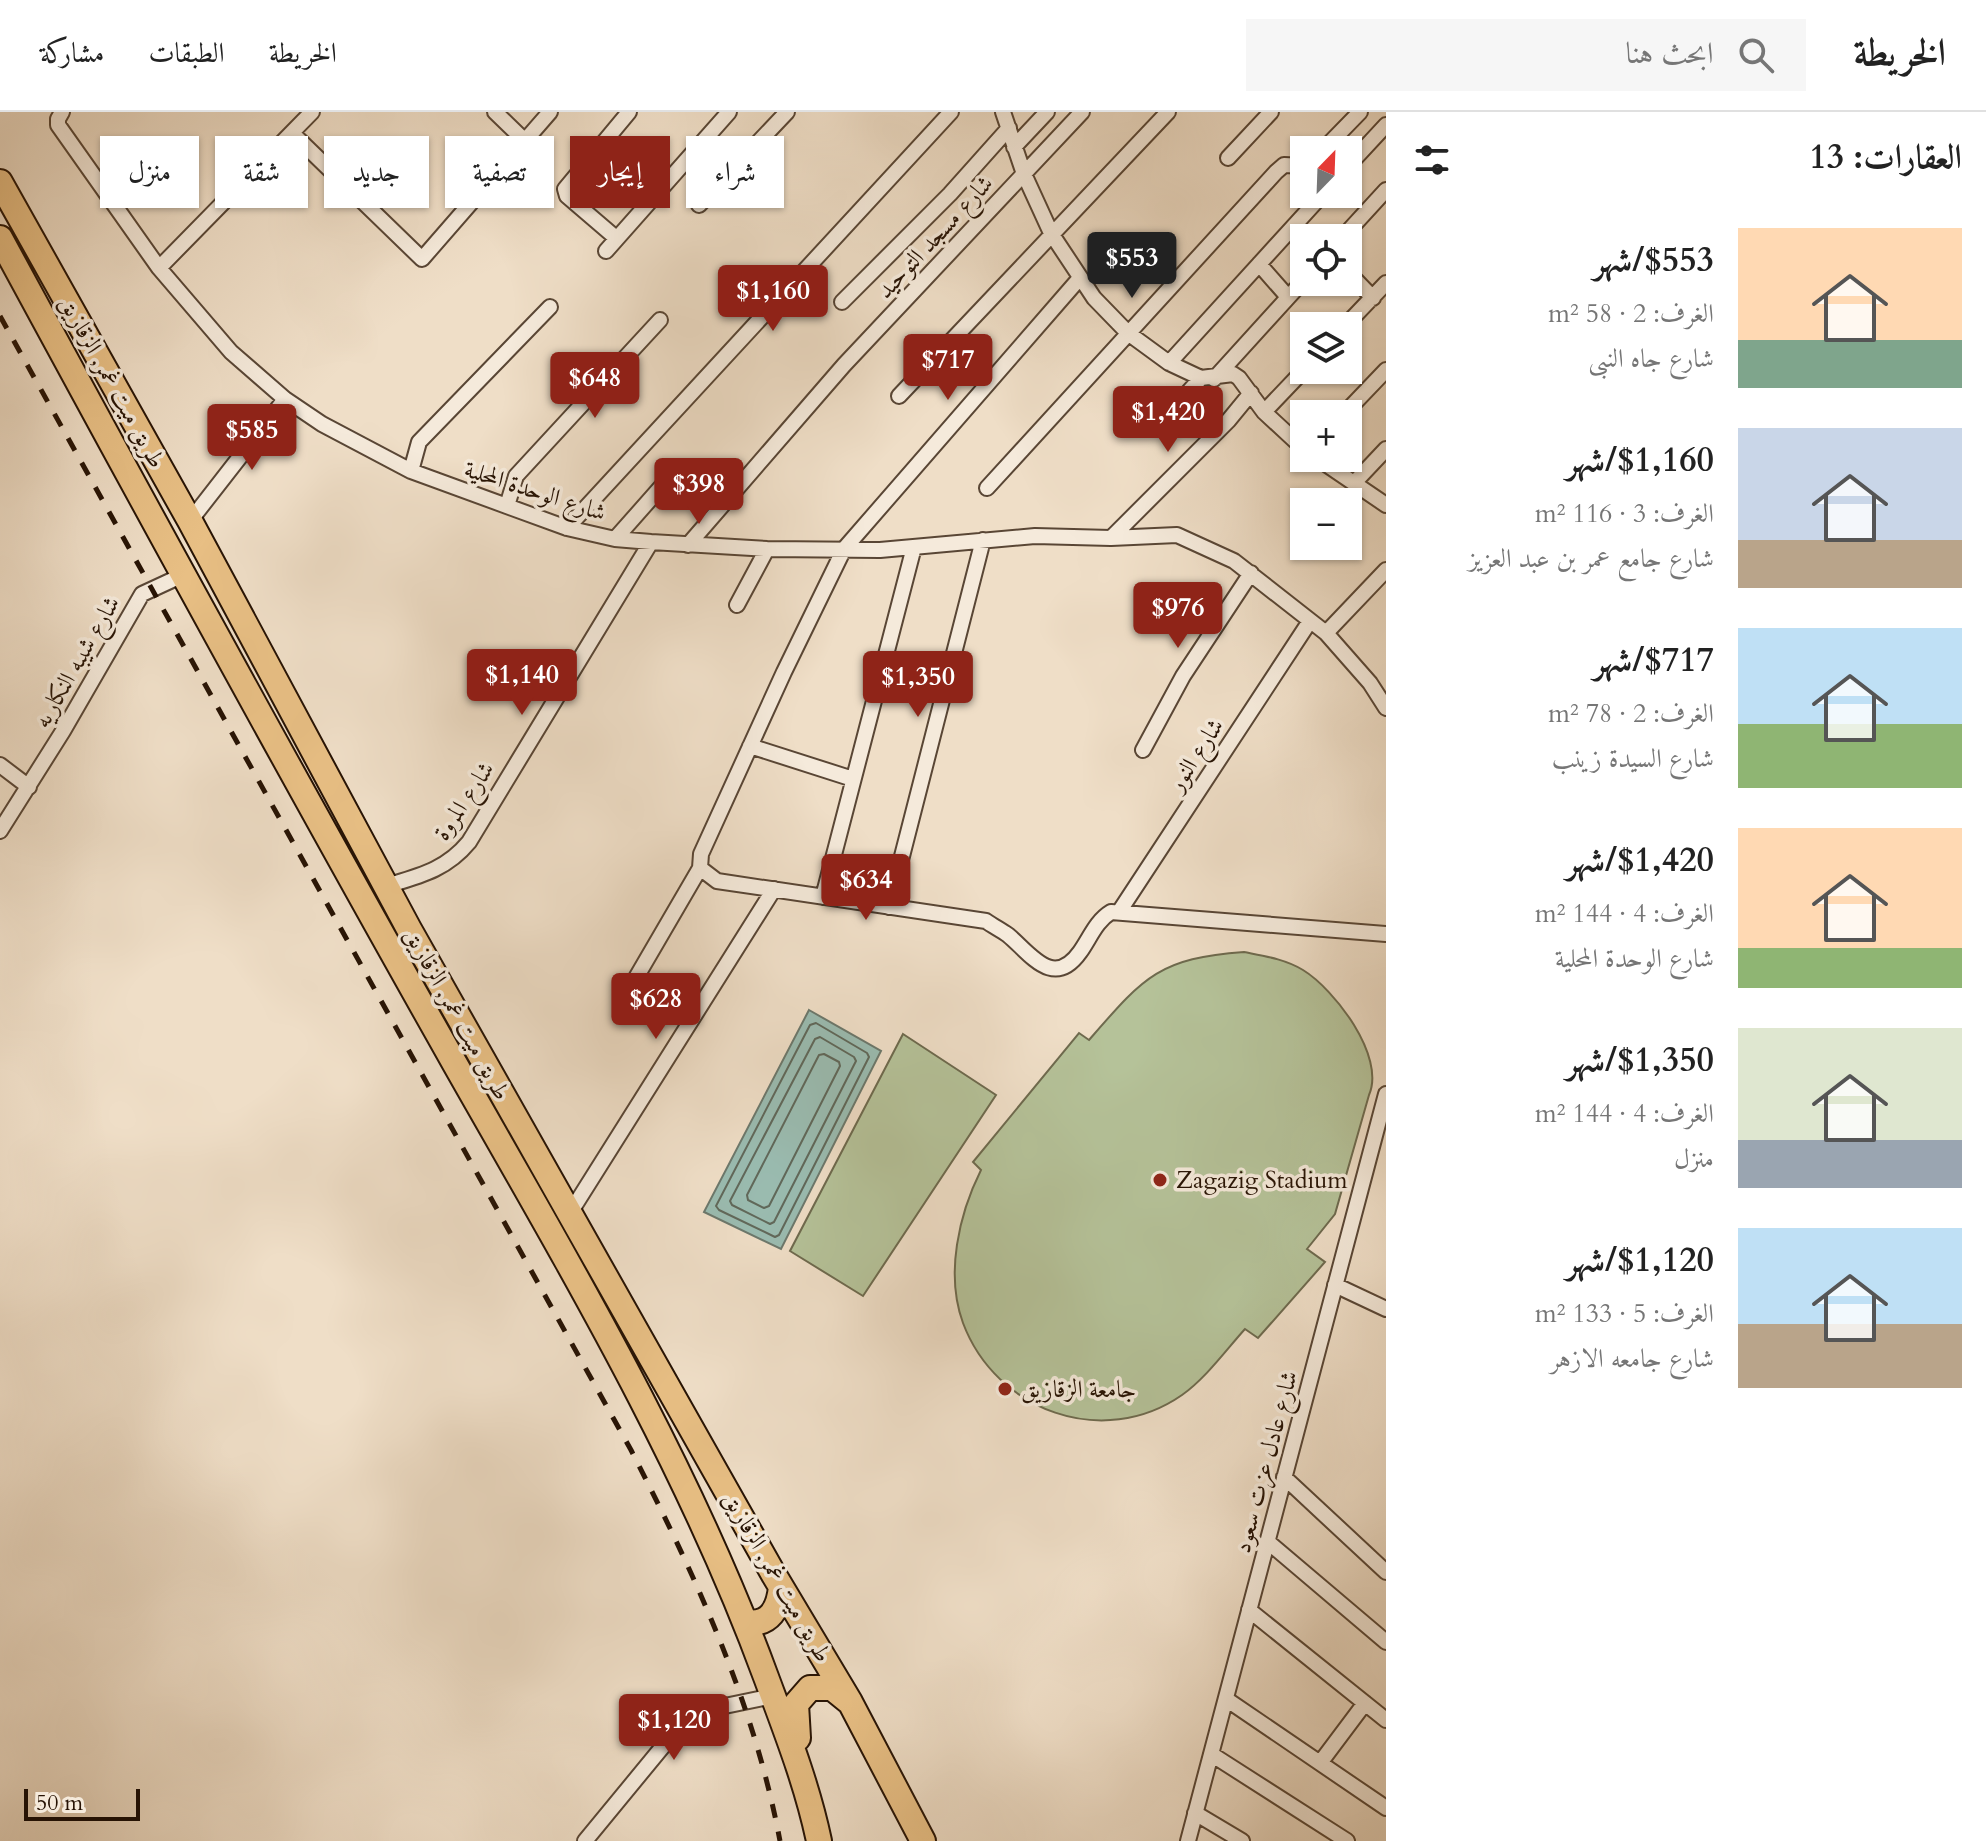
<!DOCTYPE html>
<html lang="ar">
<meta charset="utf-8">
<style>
body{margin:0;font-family:Cardo,Amiri,serif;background:#f6f6f6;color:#222;direction:rtl;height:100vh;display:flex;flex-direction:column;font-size:30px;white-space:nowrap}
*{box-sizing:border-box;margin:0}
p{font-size:26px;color:#767676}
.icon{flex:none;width:44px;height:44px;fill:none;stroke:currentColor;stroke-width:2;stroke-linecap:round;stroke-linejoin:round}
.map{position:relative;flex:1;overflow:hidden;direction:ltr}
.sheet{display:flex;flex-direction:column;background:#fff;width:600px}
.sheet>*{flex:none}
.hud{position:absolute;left:24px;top:24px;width:760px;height:72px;direction:rtl;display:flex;gap:16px}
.needle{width:52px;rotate:23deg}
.tools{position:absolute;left:1290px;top:24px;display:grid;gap:16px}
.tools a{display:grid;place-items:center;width:72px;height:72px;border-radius:0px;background:#fff;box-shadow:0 2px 6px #0004;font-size:40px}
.scale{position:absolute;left:24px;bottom:20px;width:116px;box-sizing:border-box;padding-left:8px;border:4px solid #271304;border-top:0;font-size:22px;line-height:28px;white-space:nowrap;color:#271304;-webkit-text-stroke:6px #f5eadb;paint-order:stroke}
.price{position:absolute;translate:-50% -68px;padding:0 18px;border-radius:8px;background:#8f2418;color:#fff;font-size:26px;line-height:52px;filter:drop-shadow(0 2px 4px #0008)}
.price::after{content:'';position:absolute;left:50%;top:48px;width:24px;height:18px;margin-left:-12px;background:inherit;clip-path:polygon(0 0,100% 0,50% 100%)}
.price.selected{background:#222;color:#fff}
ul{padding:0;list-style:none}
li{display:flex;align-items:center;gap:24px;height:200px;padding:0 24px}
li span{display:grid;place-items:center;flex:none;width:224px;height:160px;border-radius:0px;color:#555}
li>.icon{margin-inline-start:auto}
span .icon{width:96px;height:96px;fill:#fffc;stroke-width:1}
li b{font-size:34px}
h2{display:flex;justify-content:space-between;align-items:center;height:96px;padding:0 24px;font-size:34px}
.chip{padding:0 28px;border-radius:0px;background:#fff;box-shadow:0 2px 6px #0004;font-size:28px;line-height:72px}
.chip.selected{background:#8f2418;color:#fff}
header{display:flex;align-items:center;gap:48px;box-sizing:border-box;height:112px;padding:0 40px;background:#fff;border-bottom:2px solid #e0e0e0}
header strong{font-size:38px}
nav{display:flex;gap:44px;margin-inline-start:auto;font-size:28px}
.search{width:560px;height:72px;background:#f6f6f6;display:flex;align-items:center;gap:20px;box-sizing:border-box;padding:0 28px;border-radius:0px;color:#767676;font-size:30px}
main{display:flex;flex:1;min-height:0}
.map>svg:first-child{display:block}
</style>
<header>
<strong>الخريطة</strong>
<div class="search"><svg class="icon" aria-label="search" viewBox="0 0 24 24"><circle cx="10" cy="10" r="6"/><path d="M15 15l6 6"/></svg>ابحث هنا</div>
<nav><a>الخريطة</a><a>الطبقات</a><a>مشاركة</a></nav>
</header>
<main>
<section class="sheet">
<h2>العقارات: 13<svg class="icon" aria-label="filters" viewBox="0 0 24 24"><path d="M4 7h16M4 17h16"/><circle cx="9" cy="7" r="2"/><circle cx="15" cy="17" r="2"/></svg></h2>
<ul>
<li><span style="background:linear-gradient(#ffd9b3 70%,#7fa58c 0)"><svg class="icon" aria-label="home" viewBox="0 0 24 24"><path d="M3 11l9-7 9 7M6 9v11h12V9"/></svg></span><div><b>$553/شهر</b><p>الغرف: 2 · 58 m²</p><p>شارع جاه النبى</p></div></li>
<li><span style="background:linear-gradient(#c9d6e8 70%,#b9a48a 0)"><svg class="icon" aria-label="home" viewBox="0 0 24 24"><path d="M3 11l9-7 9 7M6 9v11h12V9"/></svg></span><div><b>$1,160/شهر</b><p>الغرف: 3 · 116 m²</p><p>شارع جامع عمر بن عبد العزيز</p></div></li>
<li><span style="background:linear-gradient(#bfe0f5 60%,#8fb573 0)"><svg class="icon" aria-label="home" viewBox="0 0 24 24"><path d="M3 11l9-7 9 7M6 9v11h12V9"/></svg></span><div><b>$717/شهر</b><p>الغرف: 2 · 78 m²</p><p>شارع السيدة زينب</p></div></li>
<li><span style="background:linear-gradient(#ffd9b3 75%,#8fb573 0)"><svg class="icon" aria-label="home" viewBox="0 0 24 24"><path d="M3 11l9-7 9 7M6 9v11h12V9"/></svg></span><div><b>$1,420/شهر</b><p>الغرف: 4 · 144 m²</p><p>شارع الوحدة المحلية</p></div></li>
<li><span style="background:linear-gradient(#dfe7d0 70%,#9aa5b1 0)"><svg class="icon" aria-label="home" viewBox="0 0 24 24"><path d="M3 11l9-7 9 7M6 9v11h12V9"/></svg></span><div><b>$1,350/شهر</b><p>الغرف: 4 · 144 m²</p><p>منزل</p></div></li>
<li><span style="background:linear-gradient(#bfe0f5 60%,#b9a48a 0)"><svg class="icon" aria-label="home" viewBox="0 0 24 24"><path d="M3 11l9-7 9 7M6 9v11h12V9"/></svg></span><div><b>$1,120/شهر</b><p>الغرف: 5 · 133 m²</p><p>شارع جامعه الازهر</p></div></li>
</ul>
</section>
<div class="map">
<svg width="1386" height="1729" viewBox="0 0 1386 1729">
<rect width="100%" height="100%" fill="#efdec7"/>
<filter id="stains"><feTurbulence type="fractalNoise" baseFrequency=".0025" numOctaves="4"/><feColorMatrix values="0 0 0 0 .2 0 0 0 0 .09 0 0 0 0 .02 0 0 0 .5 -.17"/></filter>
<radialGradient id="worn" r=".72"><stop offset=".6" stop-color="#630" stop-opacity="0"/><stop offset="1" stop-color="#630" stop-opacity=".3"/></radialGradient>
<path fill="#b5c299" stroke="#6e6a4e" stroke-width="2" d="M1244 840C1264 844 1285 847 1303 858 1334 877 1386 944 1369 983L1335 1102 1307 1137 1325 1150 1258 1226 1245 1217C1226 1238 1206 1266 1182 1283 1103 1338 996 1299 963 1211 945 1162 959 1102 981 1058L973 1050 1079 921 1089 928C1143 866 1158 846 1244 840Z
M903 922 996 983 863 1184 790 1139Z"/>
<path fill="#9abcb1" stroke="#6c786c" stroke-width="2" d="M809 898 881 939 781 1137 704 1100Z"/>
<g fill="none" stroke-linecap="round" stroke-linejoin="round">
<path stroke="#60685a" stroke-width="2" d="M816 911 867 941 869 945 779 1123 775 1125 719 1098 716 1094 810 913Z
M820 925 854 945 856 949 774 1110 770 1112 732 1093 730 1089 815 927Z
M824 942 839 950 840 954 769 1094 764 1096 748 1088 747 1083 819 943Z"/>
<defs>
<path id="minor" d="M62 0 58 7V13L159 156 231 240 285 287 322 312 411 359 567 416 615 427 651 430 767 437 880 438 1035 424 1111 426 1177 423 1234 449 1326 521 1370 571 1386 596
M495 0 525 29
M1003 0 1024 62 1051 121 1094 186 1128 221 1169 251 1201 266 1233 262 1239 266 1264 300 1304 337
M292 21 422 147 550 0
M1014 35 1047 0
M1323 38 1360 0
M1228 46 1271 0
M1348 54 1386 13
M699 93 787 0
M616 126 567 84 565 77 629 0
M1342 126 1386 78
M606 139 729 0
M1259 152 1288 185
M159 156 312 0
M1348 160 1373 186
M1079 167 844 437 784 560 701 742 700 756 717 769 986 809C993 814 1001 818 1008 823 1030 841 1053 878 1080 840 1090 826 1096 809 1111 800L1386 822
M842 190 950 82 1009 16
M1345 214 1386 171
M1169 251 1323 82
M1214 267 1304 168
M899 284 1168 0
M1264 300 1304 258
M1344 302 1386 258
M1155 317 1201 266
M1317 346 1386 393
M411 359 419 330 550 195
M1354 371 1386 337
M987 376 1276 60 1284 53 1304 54
M507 394 516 364 660 208
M190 409 285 287
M567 416 951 0
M1111 426 1228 309 1251 281
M615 427 669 366
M688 433 844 253 1082 0
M737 493 767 437
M1326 521 1386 458
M750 634 853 667
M1143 638 1183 564 1251 461
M0 653 29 675
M0 719 63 619 142 482 183 463
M386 774C419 764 446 758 469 730L651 430
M823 785 914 435
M889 795 983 428
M1119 800 1310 509
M633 871 700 756
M570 1101 774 777
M1335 1173 1386 1197
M1284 1365 1386 1460
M1267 1429 1386 1530
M1249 1498 1386 1608
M1226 1587 1386 1696
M1211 1642 1347 1729
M1320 1651 1365 1591
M1195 1701 1242 1729
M585 1729 678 1616 715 1596 773 1584
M1188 1729 1386 982"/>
<path id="trunk" d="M0 70 190 409 409 817 774 1463 850 1590 923 1729
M0 126C150 403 300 678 455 952 568 1151 687 1350 766 1565 786 1619 807 1672 819 1729
M746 1510C770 1514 779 1496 781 1475
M798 1626 796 1592 810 1576H832L848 1589"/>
</defs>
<use href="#minor" stroke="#594635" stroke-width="18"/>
<use href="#trunk" stroke="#271304" stroke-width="28"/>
<use href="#minor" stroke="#f5eadb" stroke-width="14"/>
<use href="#trunk" stroke="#e8bf84" stroke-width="24"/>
<path stroke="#271304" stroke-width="5" stroke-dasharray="14 14" stroke-linecap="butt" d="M0 204 631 1338C695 1463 754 1590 780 1729"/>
</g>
<g fill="#8f2418" stroke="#f5eadb" stroke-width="3">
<circle cx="1160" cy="1068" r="8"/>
<circle cx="1005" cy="1277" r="8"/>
</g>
<g text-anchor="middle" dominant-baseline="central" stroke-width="7" stroke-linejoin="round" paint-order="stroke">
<g font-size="24" fill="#271304" stroke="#f5eadb">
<text transform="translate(935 125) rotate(-47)">شارع مسجد التوحيد</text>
<text transform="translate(112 270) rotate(61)">طريق ميت غمر, الزقازيق</text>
<text transform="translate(535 379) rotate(18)">شارع الوحدة المحلية</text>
<text transform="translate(77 550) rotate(-60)">شارع شيبه النكاريه</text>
<text transform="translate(1196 643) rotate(-57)">شارع النور</text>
<text transform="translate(464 689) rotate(-56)">شارع المروة</text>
<text transform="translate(457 902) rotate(61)">طريق ميت غمر, الزقازيق</text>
<text transform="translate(1266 1350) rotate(-75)">شارع عادل عزت سعود</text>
<text transform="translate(777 1465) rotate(60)">طريق ميت غمر, الزقازيق</text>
</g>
<g font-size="24" fill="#271304" stroke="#f5eadb" text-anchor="start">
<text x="1176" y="1068">Zagazig Stadium</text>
<text x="1021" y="1277">جامعة الزقازيق</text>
</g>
</g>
<rect width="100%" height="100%" filter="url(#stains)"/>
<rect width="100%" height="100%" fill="url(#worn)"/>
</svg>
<div class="tools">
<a><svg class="needle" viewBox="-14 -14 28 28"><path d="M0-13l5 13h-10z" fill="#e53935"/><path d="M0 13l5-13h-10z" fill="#767676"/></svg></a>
<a><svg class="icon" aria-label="locate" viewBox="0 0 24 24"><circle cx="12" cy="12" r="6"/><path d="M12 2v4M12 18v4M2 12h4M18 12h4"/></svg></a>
<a><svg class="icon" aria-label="layers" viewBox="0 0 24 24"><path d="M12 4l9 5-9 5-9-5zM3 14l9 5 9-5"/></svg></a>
<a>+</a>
<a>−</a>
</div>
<div class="scale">50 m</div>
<b class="price selected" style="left:1132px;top:188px">$553</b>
<b class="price" style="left:773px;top:221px">$1,160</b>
<b class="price" style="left:948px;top:290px">$717</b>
<b class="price" style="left:595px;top:308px">$648</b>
<b class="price" style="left:1168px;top:342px">$1,420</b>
<b class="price" style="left:252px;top:360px">$585</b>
<b class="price" style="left:699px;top:414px">$398</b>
<b class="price" style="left:1178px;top:538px">$976</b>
<b class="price" style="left:522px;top:605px">$1,140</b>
<b class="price" style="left:918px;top:607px">$1,350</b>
<b class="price" style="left:866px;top:810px">$634</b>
<b class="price" style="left:656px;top:929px">$628</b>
<b class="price" style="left:674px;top:1650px">$1,120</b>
<div class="hud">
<a class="chip">شراء</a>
<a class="chip selected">إيجار</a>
<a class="chip">تصفية</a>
<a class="chip">جديد</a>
<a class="chip">شقة</a>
<a class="chip">منزل</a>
</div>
</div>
</main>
